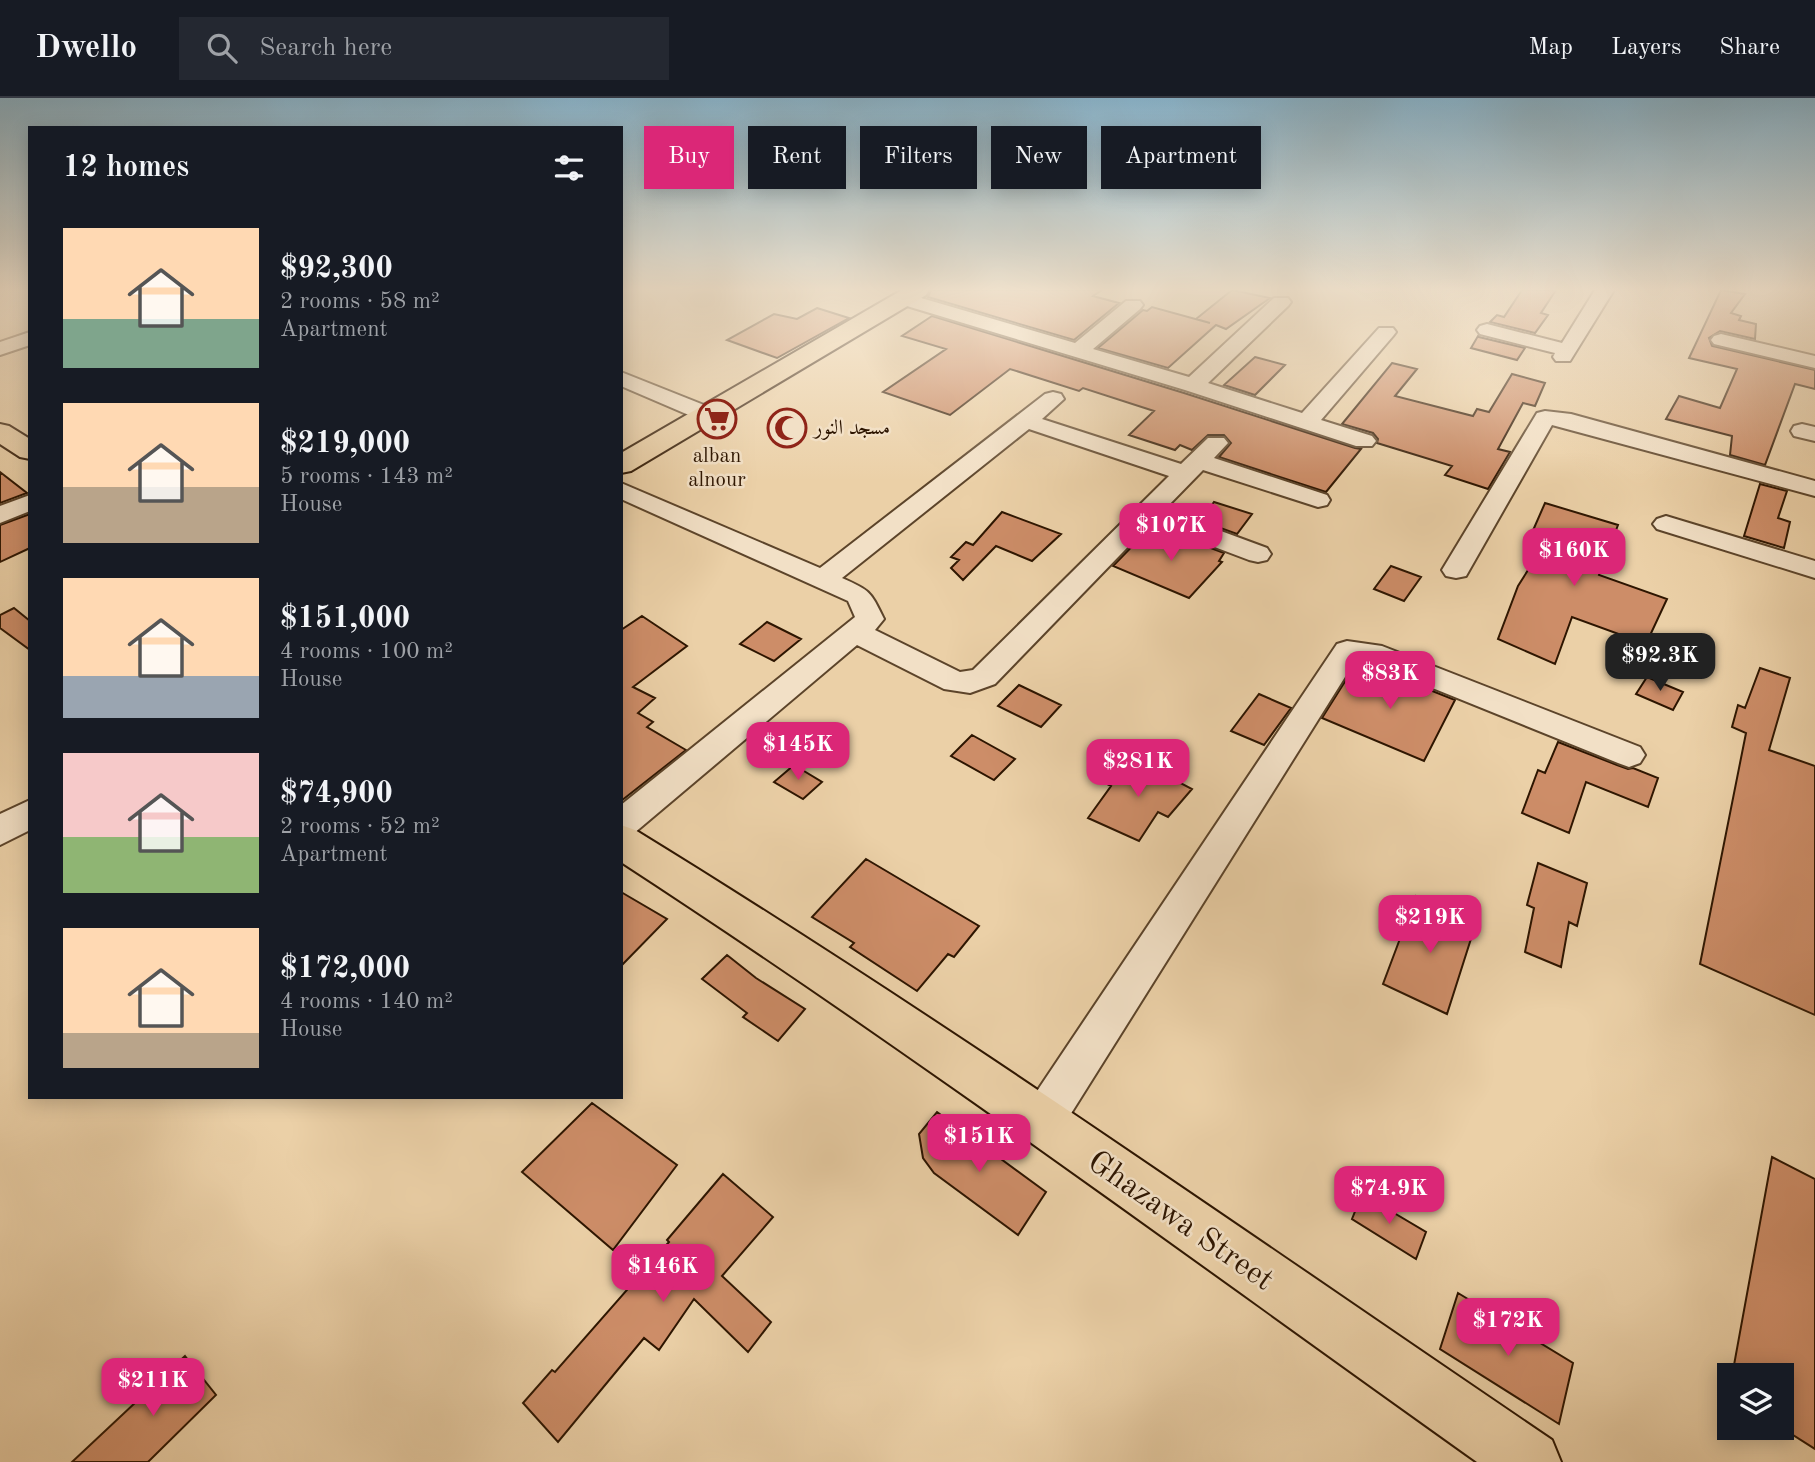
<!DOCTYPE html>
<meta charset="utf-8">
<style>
body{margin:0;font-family:"Old Standard TT",Amiri,serif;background:#242831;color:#f1f3f6;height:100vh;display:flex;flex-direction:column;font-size:26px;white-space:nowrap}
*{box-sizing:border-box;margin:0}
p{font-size:23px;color:#9ea1a6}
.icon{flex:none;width:38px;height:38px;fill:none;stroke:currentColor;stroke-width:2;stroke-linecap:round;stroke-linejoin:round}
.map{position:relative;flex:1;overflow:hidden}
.side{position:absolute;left:28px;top:28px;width:595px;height:973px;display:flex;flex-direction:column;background:#171b24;border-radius:0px;box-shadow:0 4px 18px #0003}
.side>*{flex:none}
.top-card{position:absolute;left:644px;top:28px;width:665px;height:63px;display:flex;gap:14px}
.tools{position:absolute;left:1717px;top:1265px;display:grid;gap:14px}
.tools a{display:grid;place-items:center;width:77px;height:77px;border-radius:0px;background:#171b24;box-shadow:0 4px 18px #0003;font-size:35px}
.price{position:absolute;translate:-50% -60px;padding:0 16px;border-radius:14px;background:#db2777;color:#fff;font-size:23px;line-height:46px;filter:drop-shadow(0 2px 4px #0008)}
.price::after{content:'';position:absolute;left:50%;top:42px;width:21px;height:16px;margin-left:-10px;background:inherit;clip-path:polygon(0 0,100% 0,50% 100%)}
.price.current{background:#222;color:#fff}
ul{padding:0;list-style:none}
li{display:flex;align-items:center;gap:21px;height:175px;padding:0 35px}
li span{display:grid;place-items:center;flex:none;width:196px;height:140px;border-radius:0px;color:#555}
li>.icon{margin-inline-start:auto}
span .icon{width:84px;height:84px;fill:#fffc;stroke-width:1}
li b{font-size:30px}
h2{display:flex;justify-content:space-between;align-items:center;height:84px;padding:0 35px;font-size:30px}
.chip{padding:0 24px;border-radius:0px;background:#171b24;box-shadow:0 4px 18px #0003;font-size:24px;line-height:63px}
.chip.current{background:#db2777;color:#fff}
header{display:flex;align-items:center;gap:42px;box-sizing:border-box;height:98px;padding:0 35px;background:#171b24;border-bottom:2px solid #363941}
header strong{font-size:33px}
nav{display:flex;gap:38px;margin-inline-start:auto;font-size:24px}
.search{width:490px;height:63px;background:#242831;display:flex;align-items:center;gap:18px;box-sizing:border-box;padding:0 24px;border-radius:0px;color:#9ea1a6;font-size:26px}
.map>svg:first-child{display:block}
</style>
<header>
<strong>Dwello</strong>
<div class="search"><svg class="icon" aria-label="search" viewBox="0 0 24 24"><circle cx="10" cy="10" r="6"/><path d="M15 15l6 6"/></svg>Search here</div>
<nav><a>Map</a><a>Layers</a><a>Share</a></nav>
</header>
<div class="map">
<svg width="1815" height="1364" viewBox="0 0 1815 1364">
<rect width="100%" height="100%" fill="#ebd0a7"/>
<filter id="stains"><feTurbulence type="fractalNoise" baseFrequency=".00286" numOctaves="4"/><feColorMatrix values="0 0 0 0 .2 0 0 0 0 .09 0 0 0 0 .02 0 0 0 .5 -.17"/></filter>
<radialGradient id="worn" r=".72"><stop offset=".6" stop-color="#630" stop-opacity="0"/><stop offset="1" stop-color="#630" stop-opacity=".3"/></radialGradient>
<path fill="#cd8d68" stroke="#2d1500" stroke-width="2" d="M931 192H1102L1093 198 1119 205 1074 242 928 199Z
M1232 192 1270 200 1226 231 1216 227 1168 270 1098 250 1143 212 1147 213 1152 209 1210 225 1196 221Z
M1522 192H1556L1541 215 1548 217 1535 235 1490 224 1497 217 1504 219Z
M1721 192 1745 196 1731 215 1741 218 1739 222 1756 226 1755 241 1720 233 1709 240 1712 248 1815 272V291L1795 286 1765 367 1730 357 1732 338 1666 321 1679 298 1720 310 1737 271 1689 260Z
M817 210 849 220 777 260 727 242 774 216 797 221Z
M932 218 1184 295 1355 350 1361 351 1326 394 1219 359 1231 345 1224 337H1208L1192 352 1180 347 1175 352 1129 337 1154 313 1083 290 1079 293 1010 271 950 317 883 294 946 251 902 238Z
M1478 238 1479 239 1525 250 1517 262 1471 250Z
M1255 259 1285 267 1255 297 1224 287Z
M1392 265 1417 271 1395 298 1473 318 1477 311 1489 314 1512 276 1545 285 1535 308 1523 305 1498 351 1510 354 1488 391 1445 377 1452 368 1377 345 1378 341 1373 335 1342 326Z
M0 374 27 395 0 405Z
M1760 386 1787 393 1778 420 1790 424 1784 450 1744 438Z
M1214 404 1252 416 1237 436 1201 423Z
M1545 405 1618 427 1599 477 1667 501 1646 546 1572 519 1555 566 1498 541 1518 488 1547 442 1531 437Z
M1002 414 1061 436 1032 463 996 448 963 482 951 470 959 462 951 459 966 444 973 447Z
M30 416V450L0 464V427Z
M1146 434 1181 448 1187 441 1224 455 1219 463 1222 464 1189 500 1113 468Z
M1391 468 1421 479 1404 503 1374 491Z
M14 510 30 523V552L0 530V517Z
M642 518 687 548 633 589 655 600 638 615 653 624 647 629 686 652 621 703V532Z
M767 524 801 541 774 563 740 546Z
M1356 566 1367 567 1455 602 1424 663 1322 620Z
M1760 570 1790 580 1769 652 1815 668V917L1700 866 1746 635 1732 629 1738 607 1745 610Z
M1647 579 1683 594 1673 612 1636 596Z
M1019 587 1061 607 1041 629 998 608Z
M1259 596 1291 610 1264 647 1231 633Z
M972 637 1015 661 994 682 951 658Z
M1558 644 1617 667 1628 671 1633 670 1658 680 1648 709 1586 684 1569 735 1522 715 1538 672 1545 675Z
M1131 659 1192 691 1168 719 1158 714 1139 743 1088 720 1111 688 1107 686Z
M794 667 822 684 803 701 774 684Z
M866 761 979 828 954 859 948 856 917 893 850 849 854 845 812 819Z
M1538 765 1587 785 1577 828 1569 824 1561 869 1525 854 1534 810 1527 807Z
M621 794 667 821 621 868Z
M1416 798 1476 825 1447 916 1383 886Z
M727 857 756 880 805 911 778 943 743 919 747 915 702 881Z
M592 1005 677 1067 613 1152 522 1074Z
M937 1014 1046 1094 1018 1137 934 1075 923 1060 919 1036Z
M1772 1059 1815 1081V1351L1782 1330V1278H1732Z
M723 1076 773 1119 722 1178 771 1224 748 1254 694 1201 659 1252 644 1240 558 1344 523 1305 552 1272 555 1274 669 1144 667 1142Z
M1362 1096 1426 1134 1416 1161 1352 1121Z
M1458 1195 1573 1265 1559 1326 1440 1251Z
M185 1258 216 1297 148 1364H72Z"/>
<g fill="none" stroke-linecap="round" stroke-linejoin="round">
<defs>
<path id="minor" d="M1595 192H1614L1570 263H1556L1553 259 1555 255 1480 236 1477 232 1480 228 1487 226 1562 245Z
M904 195 1075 245 1126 203H1140L1143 207 1140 211 1093 251 1189 279 1274 200H1288L1291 204 1288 208 1208 285 1302 315 1379 230H1393L1396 234 1393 238 1321 322 1372 338 1376 343 1372 348H1356L1185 292 897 205 894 201Z
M30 234V247L0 257V244Z
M1721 236 1815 258V270L1714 246 1711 242 1714 238Z
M621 274 714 311 717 316 714 321H698L621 288Z
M1053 294 1061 296 1064 301 1042 321 1181 366 1208 340H1224L1228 345 1214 360 1327 397 1330 402 1327 407 1318 409 1203 372 1164 412 1267 450 1271 456 1267 462 1258 464 1249 462 1151 425 995 586 970 595 944 591 857 547 633 736 621 740V707L855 519 848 503 621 401V385L820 470 1045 296ZM1029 331 1169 378 973 572 960 574 875 532 884 521C870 493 871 493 842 480Z
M1545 313 1571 316 1815 383V398L1552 327 1466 478 1456 480 1446 478 1442 472 1534 320 1537 315Z
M1802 326 1815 329V343L1794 338 1791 333 1794 328Z
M30 397V413L0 425V408Z
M1666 418 1815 463V480L1657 431 1653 426 1657 421Z
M1347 543 1382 548 1640 649 1645 657 1640 665 1629 669 1618 665 1368 564 1355 563 1055 1041 1040 1047 1025 1041 1018 1026 1025 1011 1337 546Z
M30 702V732L0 747V716Z"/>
<path id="major" d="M902 192H929L926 197 631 373 621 375V355Z
M0 326 9 328 30 341V361L20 359 0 346Z
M621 727 635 732C948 924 1248 1136 1552 1342L1561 1364H1477C1193 1162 913 954 621 764Z"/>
</defs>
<use href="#minor" stroke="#5c442a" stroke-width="4"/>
<use href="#major" stroke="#2d1500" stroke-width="4"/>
<use href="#minor" fill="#f2e0c6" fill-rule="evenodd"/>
<use href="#major" fill="#ebd0a7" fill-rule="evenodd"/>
</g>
<linearGradient id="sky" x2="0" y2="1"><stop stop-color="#88b5ce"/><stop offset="0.5" stop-color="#f6ead7"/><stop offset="1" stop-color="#f6ead7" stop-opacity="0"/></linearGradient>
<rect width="1815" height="383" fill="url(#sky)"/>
<defs>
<symbol id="supermarket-ring" viewBox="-11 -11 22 22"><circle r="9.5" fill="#f2e0c6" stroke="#8f2418" stroke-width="1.5"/><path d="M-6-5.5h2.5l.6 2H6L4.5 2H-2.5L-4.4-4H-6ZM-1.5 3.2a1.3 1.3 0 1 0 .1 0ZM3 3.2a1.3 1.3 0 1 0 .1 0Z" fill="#8f2418"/></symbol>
<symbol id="mosque-ring" viewBox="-11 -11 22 22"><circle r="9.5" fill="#f2e0c6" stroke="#8f2418" stroke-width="1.5"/><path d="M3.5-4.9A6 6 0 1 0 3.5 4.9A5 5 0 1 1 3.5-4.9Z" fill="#8f2418"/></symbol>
</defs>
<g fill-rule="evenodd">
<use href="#supermarket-ring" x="695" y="299" width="44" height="44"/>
<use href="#mosque-ring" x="765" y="308" width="44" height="44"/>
</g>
<g text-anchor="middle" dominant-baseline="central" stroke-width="5" stroke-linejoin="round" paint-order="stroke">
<g font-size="21" fill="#2d1500" stroke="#f2e0c6" text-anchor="start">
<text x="814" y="330">مسجد النور</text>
<text x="717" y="358" text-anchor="middle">alban<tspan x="717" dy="24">alnour</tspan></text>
</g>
<g font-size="32" fill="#2d1500" stroke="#f2e0c6">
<text transform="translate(1180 1124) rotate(35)">Ghazawa Street</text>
</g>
</g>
<rect width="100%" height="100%" filter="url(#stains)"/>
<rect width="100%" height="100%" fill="url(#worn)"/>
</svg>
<div class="tools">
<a><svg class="icon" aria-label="layers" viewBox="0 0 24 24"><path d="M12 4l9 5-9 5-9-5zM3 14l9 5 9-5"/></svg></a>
</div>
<b class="price" style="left:1171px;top:465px">$107K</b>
<b class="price" style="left:1574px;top:490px">$160K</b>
<b class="price current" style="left:1660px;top:595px">$92.3K</b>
<b class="price" style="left:1390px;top:613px">$83K</b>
<b class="price" style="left:798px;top:684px">$145K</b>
<b class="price" style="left:1138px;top:701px">$281K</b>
<b class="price" style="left:1430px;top:857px">$219K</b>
<b class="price" style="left:979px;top:1076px">$151K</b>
<b class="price" style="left:1389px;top:1128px">$74.9K</b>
<b class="price" style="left:663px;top:1206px">$146K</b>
<b class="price" style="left:1508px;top:1260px">$172K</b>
<b class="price" style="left:153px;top:1320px">$211K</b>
<div class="top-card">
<a class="chip current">Buy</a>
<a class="chip">Rent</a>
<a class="chip">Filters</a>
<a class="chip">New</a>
<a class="chip">Apartment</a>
</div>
<section class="side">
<h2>12 homes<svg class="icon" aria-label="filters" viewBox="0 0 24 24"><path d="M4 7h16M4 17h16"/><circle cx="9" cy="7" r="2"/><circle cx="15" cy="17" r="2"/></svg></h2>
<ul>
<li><span style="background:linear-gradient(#ffd9b3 65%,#7fa58c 0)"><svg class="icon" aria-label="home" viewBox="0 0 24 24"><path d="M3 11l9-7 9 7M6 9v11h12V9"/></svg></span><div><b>$92,300</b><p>2 rooms · 58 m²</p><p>Apartment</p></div></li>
<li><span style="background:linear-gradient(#ffd9b3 60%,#b9a48a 0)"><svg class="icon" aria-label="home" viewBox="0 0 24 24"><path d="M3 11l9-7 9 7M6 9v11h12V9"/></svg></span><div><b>$219,000</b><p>5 rooms · 143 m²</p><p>House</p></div></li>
<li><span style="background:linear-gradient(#ffd9b3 70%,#9aa5b1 0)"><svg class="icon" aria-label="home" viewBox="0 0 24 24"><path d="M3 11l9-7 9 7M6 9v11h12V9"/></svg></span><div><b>$151,000</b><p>4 rooms · 100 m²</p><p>House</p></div></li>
<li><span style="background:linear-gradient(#f6c9c9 60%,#8fb573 0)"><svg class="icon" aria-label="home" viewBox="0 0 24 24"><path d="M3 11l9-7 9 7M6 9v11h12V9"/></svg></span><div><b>$74,900</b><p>2 rooms · 52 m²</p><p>Apartment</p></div></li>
<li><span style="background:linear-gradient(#ffd9b3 75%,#b9a48a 0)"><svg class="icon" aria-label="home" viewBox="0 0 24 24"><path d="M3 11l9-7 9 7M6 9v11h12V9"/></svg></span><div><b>$172,000</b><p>4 rooms · 140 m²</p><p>House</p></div></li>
</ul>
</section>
</div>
